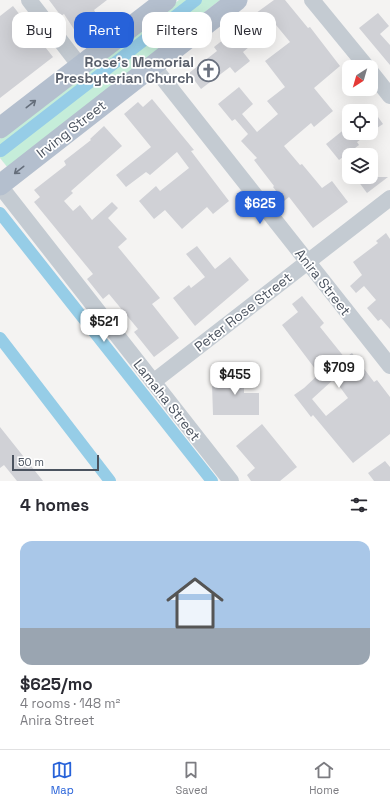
<!DOCTYPE html>
<meta charset="utf-8">
<style>
body{margin:0;font-family:"Space Grotesk",sans-serif;background:#f2f2f3;color:#2b2b33;height:100vh;display:flex;flex-direction:column;font-size:15px;white-space:nowrap}
*{box-sizing:border-box;margin:0}
p{font-size:13px;color:#7c7c81}
.icon{flex:none;width:22px;height:22px;fill:none;stroke:currentColor;stroke-width:2;stroke-linecap:round;stroke-linejoin:round}
.map{position:relative;height:481px;overflow:hidden}
.details{display:flex;flex-direction:column;background:#fff;flex:1}
.details>*{flex:none}
.guide{position:absolute;left:12px;top:12px;width:366px;height:36px;display:flex;gap:8px}
.needle{width:26px;rotate:217deg}
.controls{position:absolute;left:342px;top:60px;display:grid;gap:8px}
.controls a{display:grid;place-items:center;width:36px;height:36px;border-radius:8px;background:#fff;box-shadow:0 4px 16px #0002;font-size:20px}
.scale{position:absolute;left:12px;bottom:10px;width:87px;box-sizing:border-box;padding-left:4px;border:2px solid #4b535f;border-top:0;font-size:11px;line-height:14px;white-space:nowrap;color:#4b535f;-webkit-text-stroke:3px #fff;paint-order:stroke}
.price{position:absolute;translate:-50% -34px;padding:0 9px;border-radius:8px;background:#fff;color:#222;font-size:13px;line-height:26px;filter:drop-shadow(0 1px 2px #0008)}
.price::after{content:'';position:absolute;left:50%;top:24px;width:12px;height:9px;margin-left:-6px;background:inherit;clip-path:polygon(0 0,100% 0,50% 100%)}
.price.active{background:#2762d9;color:#fff}
ul{padding:0;list-style:none}
li{display:grid;align-content:center;gap:8px;height:212px;padding:0 20px}
li+li{border-top:1px solid #e1e1e2}
li span{display:grid;place-items:center;height:124px;border-radius:12px;color:#555}
li>.icon{margin-inline-start:auto}
span .icon{width:72px;height:72px;fill:#fffc;stroke-width:1}
li b{font-size:17px}
h2{display:flex;justify-content:space-between;align-items:center;height:48px;padding:0 20px;font-size:17px}
.chip{padding:0 14px;border-radius:12px;background:#fff;box-shadow:0 4px 16px #0002;font-size:14px;line-height:36px}
.chip.active{background:#2762d9;color:#fff}
.menu{display:flex;justify-content:space-around;align-items:center;height:56px;border-top:1px solid #e1e1e2;background:#fff;font-size:11px;color:#7c7c81}
.menu a{display:grid;justify-items:center;gap:2px}
.menu .active{color:#2762d9}
.map>svg:first-child{display:block}
</style>
<div class="map">
<svg width="390" height="481" viewBox="0 0 390 481">
<rect width="100%" height="100%" fill="#f4f3f2"/>
<path fill="#c5edd9" d="M179 0H220L8 168 0 158V139Z"/>
<g fill="none" stroke-linecap="round" stroke-linejoin="round">
<path stroke="#96cde7" stroke-width="12" d="M1 151 196 0
M0 213 212 481
M0 338 110 481"/>
</g>
<path fill="#d0d1d6" fill-rule="evenodd" d="M49 0H107L94 10 101 22 79 37 64 14 61 16Z
M274 0H285L308 28 310 27 340 66 314 88 333 111 314 127 311 123 284 146 300 165 302 164 322 188 332 181 348 202 313 228 289 197 284 201 273 187 274 186 254 160 257 158 241 141 248 134 235 119 232 121 218 104 239 87 253 104 242 114 257 132 278 114 267 101 285 87 265 61 290 42 276 25 243 52 250 61 235 73 230 67 201 89 189 73 217 51 214 47 238 28 237 27Z
M13 6 53 57 0 98V16Z
M378 13 389 26 380 34 390 45V65L359 28Z
M152 99 194 150 191 151 229 201 213 214 207 207 182 229 165 210 154 219 139 201 156 186 160 191 189 168 177 152 150 175 146 172 126 187 116 175 151 147 124 114 138 102 143 107Z
M371 107 383 124 371 132Z
M104 126 122 146 71 191 73 193 64 201 73 211 80 205 92 220 112 202 118 208 108 218 127 239 118 247 160 298 152 304 179 338 154 357 134 332 138 329 109 294 103 299 87 279 93 274 34 202 40 197 34 190 66 165 64 161 91 140 90 139Z
M346 128 349 133H370L357 142 359 145 339 160 326 144Z
M371 167 378 177H388L367 193 355 177H371Z
M386 233 390 239V329L381 319 378 321 367 308 376 300 364 286 356 293 350 286 362 275 353 262 378 243 376 241Z
M197 246 215 269 230 257 249 280 195 326 173 298 189 285 191 288 205 277 186 254Z
M302 296 324 323 320 327 345 358 352 353 374 382 377 380 390 397V434L353 463 313 415 311 417 294 395 304 388 319 374 282 325 298 312 292 304ZM334 379 348 398 326 416 312 399Z
M233 362H244V393H259V415H213L212 384H233Z
M262 424 297 467 280 481H251L247 475 255 468 236 446Z
M0 427 43 481H17L4 465 0 468Z
M385 461 390 467V481H374L368 473Z"/>
<g fill="none" stroke-linecap="round" stroke-linejoin="round">
<path stroke="#c4cbd2" stroke-width="16" d="M29 0 80 66
M312 0 367 67
M153 66 390 366
M371 72 390 96
M0 186 231 481
M153 382 390 198"/>
<path stroke="#b4bfce" stroke-width="21" d="M0 128 166 0
M0 185 237 0"/>
</g>
<defs><path id="oneway-shaft" d="M-6 0H5M1.5-3L5.5 0L1.5 3" fill="none" stroke-width="1.6" stroke-linecap="round" stroke-linejoin="round"/></defs>
<g stroke="#656e7b">
<use href="#oneway-shaft" transform="translate(31 104) rotate(-38)"/>
<use href="#oneway-shaft" transform="translate(19 170) rotate(142)"/>
</g>
<defs>
<symbol id="church-ring" viewBox="-11 -11 22 22"><circle r="9.5" fill="#fff" stroke="#6b7280" stroke-width="1.5"/><path d="M-1.2-6h2.4v3.5h3.3v2.4h-3.3V6h-2.4V-.1h-3.3v-2.4h3.3Z" fill="#6b7280"/></symbol>
</defs>
<g fill-rule="evenodd">
<use href="#church-ring" x="196" y="58" width="25" height="25"/>
</g>
<g text-anchor="middle" dominant-baseline="central" stroke-width="3.5" stroke-linejoin="round" paint-order="stroke">
<g font-size="14" font-weight="bold" fill="#5b616d" stroke="#fff" text-anchor="end">
<text x="194" y="62">Rose's Memorial<tspan x="194" dy="16">Presbyterian Church</tspan></text>
</g>
<g font-size="14" fill="#4b535f" stroke="#fff">
<text transform="translate(71 129) rotate(-38)">Irving Street</text>
<text transform="translate(323 282) rotate(52)">Anira Street</text>
<text transform="translate(243 312) rotate(-38)">Peter Rose Street</text>
<text transform="translate(167 400) rotate(52)">Lamaha Street</text>
</g>
</g>
</svg>
<div class="controls">
<a><svg class="needle" viewBox="-14 -14 28 28"><path d="M0-13l5 13h-10z" fill="#e53935"/><path d="M0 13l5-13h-10z" fill="#7c7c81"/></svg></a>
<a><svg class="icon" aria-label="locate" viewBox="0 0 24 24"><circle cx="12" cy="12" r="6"/><path d="M12 2v4M12 18v4M2 12h4M18 12h4"/></svg></a>
<a><svg class="icon" aria-label="layers" viewBox="0 0 24 24"><path d="M12 4l9 5-9 5-9-5zM3 14l9 5 9-5"/></svg></a>
</div>
<div class="scale">50 m</div>
<b class="price active" style="left:260px;top:225px">$625</b>
<b class="price" style="left:104px;top:343px">$521</b>
<b class="price" style="left:339px;top:389px">$709</b>
<b class="price" style="left:235px;top:396px">$455</b>
<div class="guide">
<a class="chip">Buy</a>
<a class="chip active">Rent</a>
<a class="chip">Filters</a>
<a class="chip">New</a>
</div>
</div>
<section class="details">
<h2>4 homes<svg class="icon" aria-label="filters" viewBox="0 0 24 24"><path d="M4 7h16M4 17h16"/><circle cx="9" cy="7" r="2"/><circle cx="15" cy="17" r="2"/></svg></h2>
<ul>
<li><span style="background:linear-gradient(#a9c7e8 70%,#9aa5b1 0)"><svg class="icon" aria-label="home" viewBox="0 0 24 24"><path d="M3 11l9-7 9 7M6 9v11h12V9"/></svg></span><div><b>$625/mo</b><p>4 rooms · 148 m²</p><p>Anira Street</p></div></li>
</ul>
</section>
<nav class="menu">
<a class="active"><svg class="icon" aria-label="map" viewBox="0 0 24 24"><path d="M3 6l6-2 6 2 6-2v14l-6 2-6-2-6 2zM9 4v14M15 6v14"/></svg>Map</a>
<a><svg class="icon" aria-label="saved" viewBox="0 0 24 24"><path d="M7 4h10v16l-5-4-5 4z"/></svg>Saved</a>
<a><svg class="icon" aria-label="home" viewBox="0 0 24 24"><path d="M3 11l9-7 9 7M6 9v11h12V9"/></svg>Home</a>
</nav>
